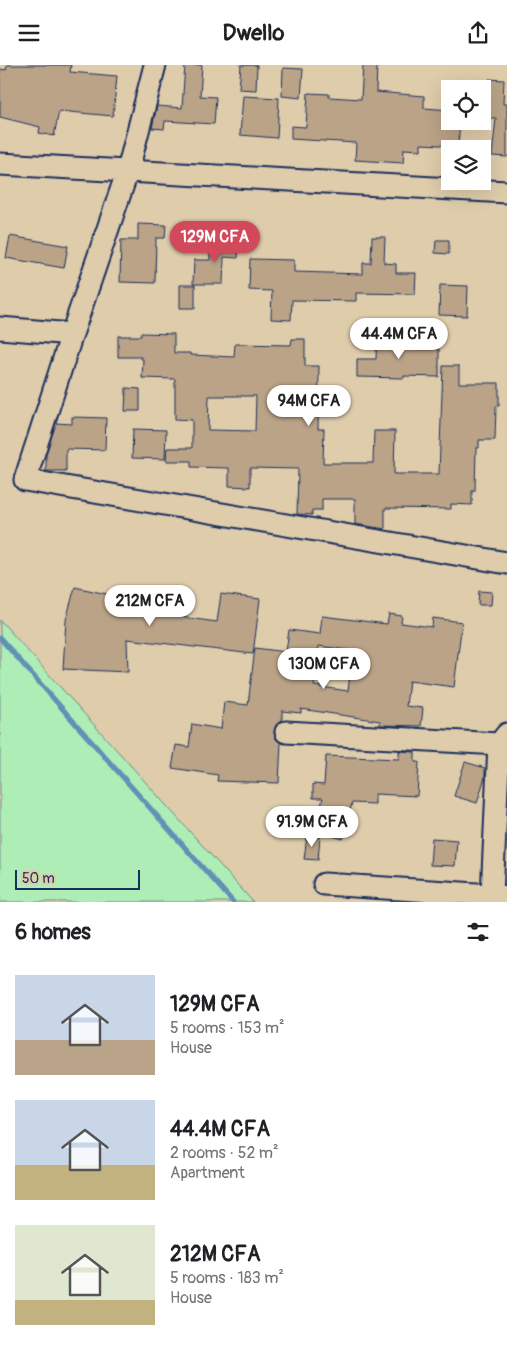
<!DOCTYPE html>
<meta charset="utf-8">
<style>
body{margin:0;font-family:Pangolin,sans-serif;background:#f6f6f6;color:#202124;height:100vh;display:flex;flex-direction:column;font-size:19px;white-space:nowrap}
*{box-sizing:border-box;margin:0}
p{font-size:16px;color:#757577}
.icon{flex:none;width:28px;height:28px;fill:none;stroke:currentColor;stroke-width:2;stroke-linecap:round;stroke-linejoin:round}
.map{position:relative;height:837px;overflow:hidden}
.sheet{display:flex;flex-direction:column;background:#fff;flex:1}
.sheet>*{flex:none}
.fabs{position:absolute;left:441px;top:15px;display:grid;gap:10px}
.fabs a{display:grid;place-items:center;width:50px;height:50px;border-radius:0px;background:#fff;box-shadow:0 5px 20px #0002;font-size:25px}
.scale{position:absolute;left:15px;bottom:12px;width:125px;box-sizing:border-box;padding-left:5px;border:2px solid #1b2f5e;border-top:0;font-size:14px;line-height:18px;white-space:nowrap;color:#1b2f5e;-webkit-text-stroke:4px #deccaa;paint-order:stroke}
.price{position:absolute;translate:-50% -42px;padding:0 11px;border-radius:18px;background:#fff;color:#222;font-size:16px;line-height:32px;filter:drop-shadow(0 1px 2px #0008)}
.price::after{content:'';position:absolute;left:50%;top:30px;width:15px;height:11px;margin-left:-8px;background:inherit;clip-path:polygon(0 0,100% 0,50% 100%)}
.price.selected{background:#d1495b;color:#fff}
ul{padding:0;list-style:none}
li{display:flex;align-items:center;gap:15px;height:125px;padding:0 15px}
li span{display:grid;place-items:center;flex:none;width:140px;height:100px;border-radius:0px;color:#555}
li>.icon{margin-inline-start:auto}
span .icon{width:60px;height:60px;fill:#fffc;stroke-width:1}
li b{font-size:21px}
h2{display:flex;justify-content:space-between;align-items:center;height:60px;padding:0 15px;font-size:21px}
header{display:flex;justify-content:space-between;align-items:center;height:65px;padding:0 15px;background:#fff;font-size:22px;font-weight:700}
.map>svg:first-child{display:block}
</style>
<header><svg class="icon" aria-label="menu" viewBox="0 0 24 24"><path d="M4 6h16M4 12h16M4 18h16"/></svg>Dwello<svg class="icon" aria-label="share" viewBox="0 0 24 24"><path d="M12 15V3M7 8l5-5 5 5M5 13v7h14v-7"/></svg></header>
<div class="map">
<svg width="507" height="837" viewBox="0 0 507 837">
<rect width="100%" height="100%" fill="#deccaa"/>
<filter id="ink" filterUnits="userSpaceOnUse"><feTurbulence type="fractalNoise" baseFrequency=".02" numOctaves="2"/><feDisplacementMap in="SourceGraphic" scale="10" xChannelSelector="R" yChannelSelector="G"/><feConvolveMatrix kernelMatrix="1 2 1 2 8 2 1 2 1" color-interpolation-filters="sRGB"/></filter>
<g filter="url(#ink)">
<path fill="#aeeeb6" stroke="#648e8a" d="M0 555 253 837H0Z"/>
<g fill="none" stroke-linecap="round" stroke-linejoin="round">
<path stroke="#6191b6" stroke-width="5" d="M0 573 233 837"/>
</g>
<path fill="#baa387" stroke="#1b2f5e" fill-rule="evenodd" d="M7 0H71L70 7 117 11 113 51 59 46 54 71 39 68 40 62 0 52V4L6 5Z
M185 0H202L200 31 216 32 214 59 165 56 164 64 152 63 157 41 182 43Z
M241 0H257L256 25 239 24Z
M363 0H377L376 27 424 31V43L450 45V56H460L458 81 421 79V85L404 84 403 98 355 95 356 78 291 74V61L306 62 308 28 329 29V32L361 34Z
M283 3 303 4 301 33 282 31Z
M489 14 504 15 503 39H507V92L492 91 496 53H486Z
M243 31 279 33 277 73 240 70Z
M138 159 166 160 165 173H156L155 218 120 217 121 175H138Z
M10 171 68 181 64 203 6 193Z
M372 172H385L384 198 396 199V208H416L415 229 356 228V236L292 235 291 255 271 254 272 226 249 225 250 194 294 195V207L363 209V198H371Z
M436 175H449V189L435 188Z
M210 176 239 177 238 193 224 192 223 219H193L194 195H210Z
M180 220H195V243H180Z
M440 220 468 221 467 251 439 250Z
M141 268 174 269V288H190V290L234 292 235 279 291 280 292 274H305V301H319L318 364H324L323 398H373L374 366H395L394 409H439L443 301H459V318H499V341H496L495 375H479V383H476L475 426H472V440L451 439V444L385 443V464L355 459V434H322V445H312V450L297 449 298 404 250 403V422L229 421V403L191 402V396H166L167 383H192V355L175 354V314L142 313 143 294H141V292H118V271H141ZM209 331H256L255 366 208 365Z
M377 269 405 270 404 284H439V312L404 311V313L357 312V294H376Z
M126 323 140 324V346H125Z
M72 352 106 353 105 385 66 384V406H46V389L56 358 72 359Z
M133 364 166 365 165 394 132 393Z
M75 522 143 537 145 524 183 529 180 552 217 557 221 529 260 534 253 589 127 574 128 607 63 604 66 555Z
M479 526 492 527 491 540H478Z
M389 549 402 551 401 558 432 562 433 553 462 557 454 622 409 616 406 641 423 643 421 661 380 660V656L301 644V648L282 646V656L276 660 274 667 275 673 281 678 279 718 217 716 218 710 172 703 176 680 189 682 192 659 221 664 224 637 248 640 255 583 286 587 289 565 320 569 322 551 387 559ZM319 581 353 586 348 626 314 621Z
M399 686 415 687V697H419L417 731 375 729V739L352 738 343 774 315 766 323 733H313V719L324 720 326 691 399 694Z
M465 697 485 703V712L477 738 454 731Z
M307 771 320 772 318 795 304 794Z
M432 773 457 775 455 801 430 800Z"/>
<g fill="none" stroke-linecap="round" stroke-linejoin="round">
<defs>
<path id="minor" d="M155 0 128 105 72 269 25 415 507 498
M0 99 507 127
M0 263 72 269
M286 667 499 679
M507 669 499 679 492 830 507 832
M324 819 492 830"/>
</defs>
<use href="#minor" stroke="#1b2f5e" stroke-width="25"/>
<use href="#minor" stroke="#deccaa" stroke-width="21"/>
</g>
</g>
</svg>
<div class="fabs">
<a><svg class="icon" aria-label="locate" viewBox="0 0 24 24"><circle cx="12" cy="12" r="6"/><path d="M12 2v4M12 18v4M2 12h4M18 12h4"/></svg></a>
<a><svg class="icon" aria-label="layers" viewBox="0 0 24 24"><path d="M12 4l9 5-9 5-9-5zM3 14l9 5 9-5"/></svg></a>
</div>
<div class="scale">50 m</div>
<b class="price selected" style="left:215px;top:198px">129M CFA</b>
<b class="price" style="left:399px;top:295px">44.4M CFA</b>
<b class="price" style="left:309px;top:362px">94M CFA</b>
<b class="price" style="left:150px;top:562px">212M CFA</b>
<b class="price" style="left:324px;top:625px">130M CFA</b>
<b class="price" style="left:312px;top:783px">91.9M CFA</b>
</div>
<section class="sheet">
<h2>6 homes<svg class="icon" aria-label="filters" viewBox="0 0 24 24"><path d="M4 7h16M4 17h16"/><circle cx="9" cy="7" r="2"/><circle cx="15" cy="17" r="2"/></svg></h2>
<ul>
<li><span style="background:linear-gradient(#c9d6e8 65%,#b9a48a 0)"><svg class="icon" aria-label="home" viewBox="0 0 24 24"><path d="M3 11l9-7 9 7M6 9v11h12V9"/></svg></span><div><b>129M CFA</b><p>5 rooms · 153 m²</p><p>House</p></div></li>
<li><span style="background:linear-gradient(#c9d6e8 65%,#c2b280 0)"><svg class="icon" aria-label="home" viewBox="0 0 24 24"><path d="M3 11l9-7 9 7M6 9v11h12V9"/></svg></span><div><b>44.4M CFA</b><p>2 rooms · 52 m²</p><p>Apartment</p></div></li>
<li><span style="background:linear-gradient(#dfe7d0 75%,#c2b280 0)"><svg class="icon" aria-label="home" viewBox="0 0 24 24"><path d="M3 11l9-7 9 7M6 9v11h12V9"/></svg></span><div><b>212M CFA</b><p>5 rooms · 183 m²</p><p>House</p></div></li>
</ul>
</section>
